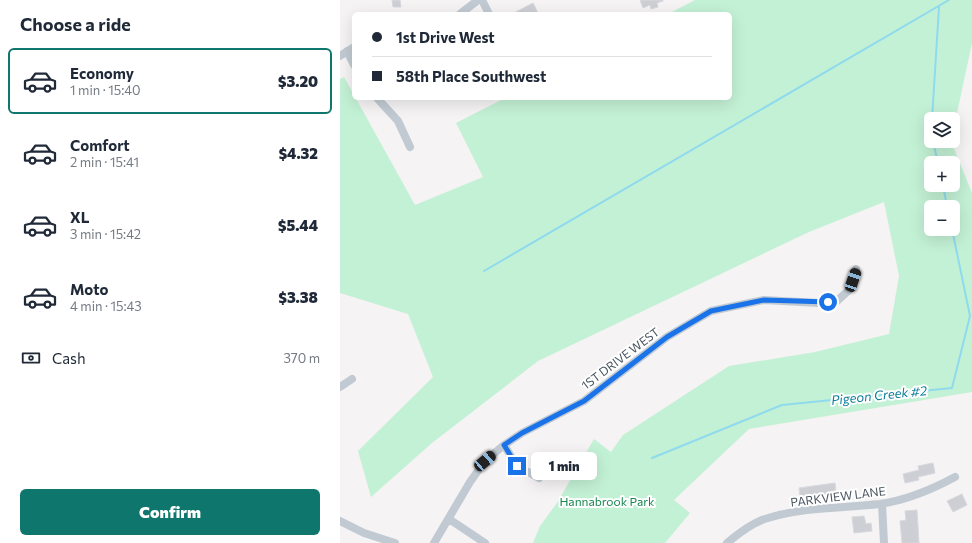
<!DOCTYPE html>
<html lang="en">
<head>
<meta charset="utf-8">
<style>
	body { margin:0; font-family:Commissioner,sans-serif; background:#f6f6f7; color:#1f2937; height:100vh; display:flex; flex-direction:column; font-size:15px; white-space:nowrap }
	* { box-sizing:border-box; margin:0 }
	p { font-size:13px; color:#747a83 }
	.icon { flex:none; width:22px; height:22px; fill:none; stroke:currentColor; stroke-width:2; stroke-linecap:round; stroke-linejoin:round }
	.map { position:relative; flex:1; overflow:hidden }
	.drawer { display:flex; flex-direction:column; background:#fff; width:340px }
	.drawer>* { flex:none }
	.guide { position:absolute; left:12px; top:12px; width:380px; height:88px; border-radius:6px; box-shadow:0 4px 16px #0002; display:grid; align-content:center; height:88px; padding:0 20px; background:#fff }
	.tools { position:absolute; left:584px; top:112px; display:grid; gap:8px }
	.tools a { display:grid; place-items:center; width:36px; height:36px; border-radius:6px; background:#fff; box-shadow:0 4px 16px #0002; font-size:20px }
	.end { position:absolute; width:18px; height:18px; margin:-9px; border:5px solid #1a73e8; background:#fff; box-shadow:0 0 0 2px #fff }
	.from { border-radius:50% }
	.bubble { position:absolute; height:28px; border-radius:6px; background:#fff; box-shadow:0 4px 16px #0002; font-size:13px; font-weight:800; line-height:28px; text-align:center }
	.car { position:absolute; width:12px; height:24px; margin:-12px -6px; border-radius:5px; box-shadow:0 0 3px 1px #0007; background:linear-gradient(#222 24%,#8ab4d8 0 40%,#222 0 76%,#8ab4d8 0 86%,#222 0) }
	.guide b { display:flex; align-items:center; gap:14px; height:38px; font-size:15px }
	.guide b+b { border-top:1px solid #e0e1e3 }
	.guide i { width:10px; height:10px; background:#1f2937 }
	ul { padding:0; list-style:none }
	li { display:flex; align-items:center; gap:12px; height:66px; margin:0 8px 6px; padding:0 12px; border:2px solid transparent; border-radius:6px }
	li div { flex:1 }
	li b { display:block; font-size:15px }
	li em { font-style:normal; font-weight:800 }
	li.selected { border-color:#0f766e }
	li>.icon { width:36px; height:36px; stroke-width:1.5 }
	h2 { padding:0 20px; font-size:18px; line-height:48px }
	.pay { display:flex; align-items:center; gap:10px; height:44px; padding:0 20px; font-size:15px }
	.pay p { margin-inline-start:auto }
	.primary-button { display:flex; gap:8px; margin-top:auto; padding:8px 20px }
	.primary-button a { flex:1; height:46px; border-radius:6px; background:#0f766e; color:#fff; font-size:16px; font-weight:800; line-height:46px; text-align:center }
	main { display:flex; flex:1; min-height:0 }
	.map>svg:first-child { display:block }
	.green { fill:#c3f1d5; fill-rule:evenodd }
	.lines { fill:none; stroke-linecap:round; stroke-linejoin:round }
	.stream { stroke:#90daee; stroke-width:2 }
	.building { fill:#cdcfd5; stroke:#d7d9de }
	.minor { stroke:#c1cad2; stroke-width:8 }
	.route { stroke:#1a73e8; stroke-width:5 }
	.labels { text-anchor:middle; dominant-baseline:central; stroke-width:4; stroke-linejoin:round; paint-order:stroke }
	.street-label { font-size:12px; fill:#4a5661; stroke:#fff }
	.park-label { font-size:12px; fill:#17864f; stroke:#fff }
	.water-label { font-size:13px; font-style:italic; fill:#0c7c9b; stroke:#fff }
</style>
</head>
<body>
<main>
<section class="drawer">
<h2>Choose a ride</h2>
<ul>
<li class="selected"><svg class="icon" aria-label="car" viewBox="0 0 24 24"><path d="M5 17H2v-5l4-1 3-4h7l3 4 3 1v5h-3M9 17h6M6 11h13"/><circle cx="7" cy="17" r="2"/><circle cx="17" cy="17" r="2"/></svg><div><b>Economy</b><p>1 min · 15:40</p></div><em>$3.20</em></li>
<li><svg class="icon" aria-label="car" viewBox="0 0 24 24"><path d="M5 17H2v-5l4-1 3-4h7l3 4 3 1v5h-3M9 17h6M6 11h13"/><circle cx="7" cy="17" r="2"/><circle cx="17" cy="17" r="2"/></svg><div><b>Comfort</b><p>2 min · 15:41</p></div><em>$4.32</em></li>
<li><svg class="icon" aria-label="car" viewBox="0 0 24 24"><path d="M5 17H2v-5l4-1 3-4h7l3 4 3 1v5h-3M9 17h6M6 11h13"/><circle cx="7" cy="17" r="2"/><circle cx="17" cy="17" r="2"/></svg><div><b>XL</b><p>3 min · 15:42</p></div><em>$5.44</em></li>
<li><svg class="icon" aria-label="car" viewBox="0 0 24 24"><path d="M5 17H2v-5l4-1 3-4h7l3 4 3 1v5h-3M9 17h6M6 11h13"/><circle cx="7" cy="17" r="2"/><circle cx="17" cy="17" r="2"/></svg><div><b>Moto</b><p>4 min · 15:43</p></div><em>$3.38</em></li>
</ul>
<div class="pay"><svg class="icon" aria-label="cash" viewBox="0 0 24 24"><path d="M3 7h18v10H3z"/><circle cx="12" cy="12" r="2"/></svg>Cash<p>370 m</p></div>
<div class="primary-button"><a>Confirm</a></div>
</section>
<div class="map">
<svg width="632" height="543" viewBox="0 0 632 543">
	<rect width="100%" height="100%" fill="#f5f3f3"/>
	<path class="green" d="M 355,0 L 632,0 L 632,43 L 613,132 L 613,119 L 591,119 L 591,141 L 611,141 L 632,193 L 632,392 L 409,429 L 334,500 L 350,513 L 325,543 L 193,543 L 200,526 L 217,503 L 254,439 L 271,452 L 283,435 L 389,366 L 475,352 L 549,334 L 559,276 L 544,202 L 469,232 L 198,361 L 92,443 L 31,497 L 18,451 L 93,377 L 68,314 L 0,293 L 0,79 L 4,77 L 75,205 L 143,177 L 116,123 L 165,98 L 390,98 L 390,14 L 328,14 ZM 591,163 L 613,163 L 613,185 L 591,185 ZM 591,207 L 613,207 L 613,229 L 591,229 Z"/>
	<g class="lines">
		<path class="stream" d="M 592,119 L 599,7
			M 593,141 L 598,163
			M 603,185 L 607,207
			M 144,271 L 609,0
			M 312,458 L 442,405 L 612,388 L 630,316 L 612,229"/>
	</g>
	<path class="building" d="M 52,0 L 60,0 L 61,7 L 53,7 Z
		M 300,0 L 323,0 L 323,1 L 317,3 L 318,7 L 311,9 L 310,5 L 303,8 Z
		M 193,3 L 198,13 L 172,14 Z
		M 593,463 L 595,473 L 578,477 L 579,480 L 565,483 L 563,474 L 579,470 L 578,466 Z
		M 495,483 L 496,493 L 460,497 L 459,488 Z
		M 622,494 L 627,505 L 613,512 L 607,501 Z
		M 577,510 L 579,543 L 562,543 L 560,521 L 566,520 L 565,511 Z
		M 524,516 L 526,524 L 531,523 L 532,531 L 514,533 L 512,517 Z"/>
	<g class="lines">
		<path class="minor" d="M 142,0 L 149,14
			M 120,14 L 138,0
			M 7,51 L 14,65
			M 0,56 L 14,47
			M 37,98 L 58,121 L 70,147
			M 0,387 L 12,379
			M 164,445 L 177,466 L 199,478
			M 542,504 L 544,543
			M 109,519 L 145,543
			M 0,521 L 24,533 L 55,543
			M 94,543 L 130,482 L 145,461 L 164,445 L 182,433 L 244,401 L 327,337 L 371,311 L 424,300 L 479,303 L 497,301 L 509,290 L 516,269
			M 387,543 C 399,533 413,522 428,518 C 464,507 503,508 540,504 C 567,500 591,490 615,477"/>
	</g>
	<g class="lines">
		<path class="route" d="M 177,466 L 164,445 L 182,433 L 244,401 L 327,337 L 371,311 L 424,300 L 488,302"/>
	</g>
	<g class="labels">
		<g class="street-label">
			<text transform="translate(280 358) rotate(-37)">1ST DRIVE WEST</text>
			<text transform="translate(498 496) rotate(-7)">PARKVIEW LANE</text>
		</g>
		<g class="park-label">
			<text x="267" y="501">Hannabrook Park</text>
		</g>
		<g class="water-label">
			<text transform="translate(539 395) rotate(-6)">Pigeon Creek #2</text>
		</g>
	</g>
</svg>
<div class="tools">
<a><svg class="icon" aria-label="layers" viewBox="0 0 24 24"><path d="M12 4l9 5-9 5-9-5zM3 14l9 5 9-5"/></svg></a>
<a>+</a>
<a>−</a>
</div>
<i class="end from" style="left:488px;top:302px"></i>
<i class="end" style="left:177px;top:466px"></i>
<div class="bubble" style="left:191px;top:452px;width:66px">1 min</div>
<i class="car" style="left:513px;top:280px;rotate:19deg"></i>
<i class="car" style="left:145px;top:461px;rotate:49deg"></i>
<div class="guide">
<b><i class="from"></i>1st Drive West</b>
<b><i></i>58th Place Southwest</b>
</div>
</div>
</main>
</body>
</html>
